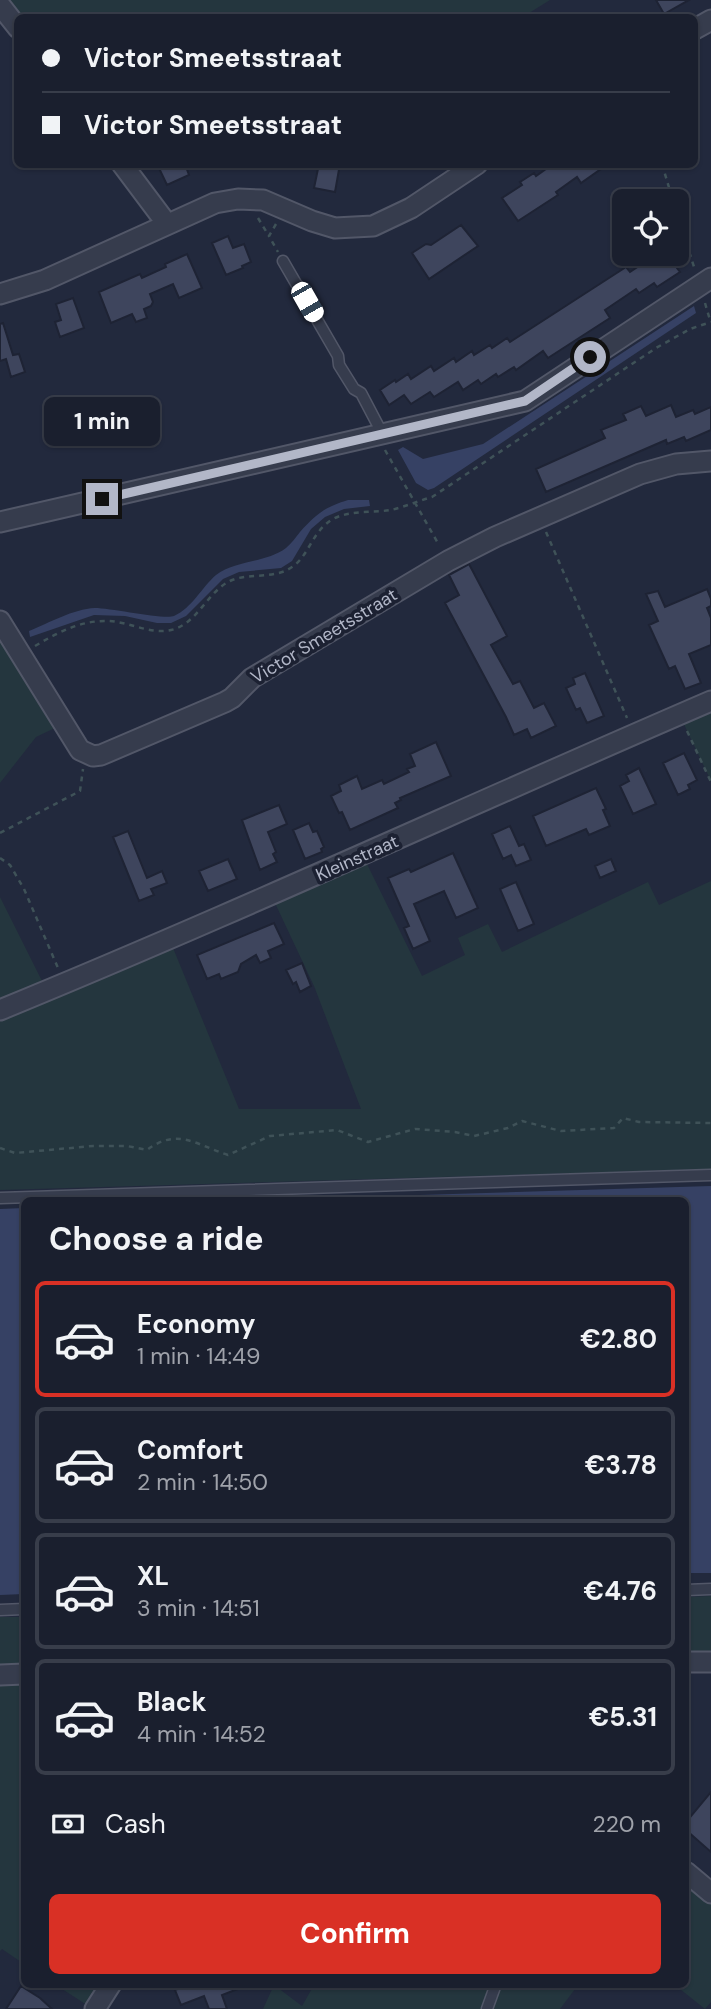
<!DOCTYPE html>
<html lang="en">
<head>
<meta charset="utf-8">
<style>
	body { margin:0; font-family:"DM Sans",sans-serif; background:#272c3a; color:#f1f3f6; height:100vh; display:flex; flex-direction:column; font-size:26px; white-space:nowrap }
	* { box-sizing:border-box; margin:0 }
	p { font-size:23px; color:#9fa2aa }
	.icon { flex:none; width:38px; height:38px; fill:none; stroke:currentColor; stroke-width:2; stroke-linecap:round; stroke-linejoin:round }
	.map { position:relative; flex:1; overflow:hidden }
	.side { position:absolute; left:21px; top:1197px; width:668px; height:791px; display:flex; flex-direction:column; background:#1a1f2e; border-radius:10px; box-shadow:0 2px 5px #0004,0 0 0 2px #383d4a }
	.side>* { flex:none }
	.guide { position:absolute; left:14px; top:14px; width:684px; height:154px; border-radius:10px; box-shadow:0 2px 5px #0004,0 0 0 2px #383d4a; display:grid; align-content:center; height:154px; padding:0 28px; background:#1a1f2e }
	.buttons { position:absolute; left:612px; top:189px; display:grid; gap:14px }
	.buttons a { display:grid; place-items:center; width:77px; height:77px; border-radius:10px; background:#1a1f2e; box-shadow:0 2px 5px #0004,0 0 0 2px #383d4a; font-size:35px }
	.end { position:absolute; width:32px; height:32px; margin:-16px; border:9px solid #b2b7c8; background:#111; box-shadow:0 0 0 4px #111 }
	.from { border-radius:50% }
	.bubble { position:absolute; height:49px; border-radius:10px; background:#1a1f2e; box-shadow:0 2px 5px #0004,0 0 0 2px #383d4a; font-size:23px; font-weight:700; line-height:49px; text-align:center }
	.car { position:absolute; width:21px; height:42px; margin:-21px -10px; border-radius:9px; box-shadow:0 0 5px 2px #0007; background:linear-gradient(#fff 24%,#345 0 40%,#fff 0 76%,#345 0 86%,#fff 0) }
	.guide b { display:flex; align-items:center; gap:24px; height:66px; font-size:26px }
	.guide b+b { border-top:2px solid #383d4a }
	.guide i { width:18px; height:18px; background:#f1f3f6 }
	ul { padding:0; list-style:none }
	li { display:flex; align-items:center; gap:21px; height:116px; margin:0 14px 10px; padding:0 14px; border:4px solid #383d4a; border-radius:10px }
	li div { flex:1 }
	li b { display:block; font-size:26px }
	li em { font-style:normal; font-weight:700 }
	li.active { border-color:#d93025 }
	li>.icon { width:63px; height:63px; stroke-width:1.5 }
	h2 { padding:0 28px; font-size:32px; line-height:84px }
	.pay { display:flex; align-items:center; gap:18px; height:77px; padding:0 28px; font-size:26px }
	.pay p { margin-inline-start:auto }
	.primary-button { display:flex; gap:14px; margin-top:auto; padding:14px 28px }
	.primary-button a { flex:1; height:80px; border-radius:10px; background:#d93025; color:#fff; font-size:28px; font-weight:700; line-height:80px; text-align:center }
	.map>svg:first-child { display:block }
	.green { fill:#24363e }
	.water { fill:#364164 }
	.building { fill:#3e455d; stroke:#1e2334; stroke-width:2 }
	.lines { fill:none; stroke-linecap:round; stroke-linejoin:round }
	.service-casing { stroke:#525768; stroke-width:13 }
	.minor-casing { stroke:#525768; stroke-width:23 }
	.path { stroke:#3f5258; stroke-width:2.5; stroke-dasharray:5 5; stroke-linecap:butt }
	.service { stroke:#363c4d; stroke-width:10 }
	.minor { stroke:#363c4d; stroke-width:19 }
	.route { stroke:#b2b7c8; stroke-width:9 }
	.labels { text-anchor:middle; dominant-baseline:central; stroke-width:7; stroke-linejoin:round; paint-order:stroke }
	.street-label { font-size:18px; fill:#b2b7c8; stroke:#1c2132 }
</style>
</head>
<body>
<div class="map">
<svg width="711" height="2009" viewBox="0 0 711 2009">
	<rect width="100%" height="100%" fill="#22293d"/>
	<path class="green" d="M 3,0 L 550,0 L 521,18 L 18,18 Z
		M 0,636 L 57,727 L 36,737 L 0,783 Z
		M 711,706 L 711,781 L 681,718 Z
		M 366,862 L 422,976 L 465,955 L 458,938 L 488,924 L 502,952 L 648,882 L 659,905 L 711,881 L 711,1169 L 0,1190 L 0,1018 L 171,943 L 239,1109 L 361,1109 L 314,986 L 275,903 Z
		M 0,897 L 43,983 L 0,1001 Z
		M 711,1596 L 711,1653 L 686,1654 L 686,1597 Z
		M 0,1617 L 24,1617 L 24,1666 L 0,1667 Z
		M 24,1680 L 24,1964 L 2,1949 L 0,1951 L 0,1681 Z
		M 686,1868 L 711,1890 L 711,2002 L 705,2009 L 675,1985 L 686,1984 Z
		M 56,1985 L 104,1985 L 90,2007 Z
		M 274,1985 L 302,2006 L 314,1985 L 578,1985 L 560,2009 L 263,2009 Z"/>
	<path class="water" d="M 694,306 L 696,313 L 434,488 L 428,490 L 416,483 L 398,450 L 403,447 L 423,459 L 483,444 Z
		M 348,500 L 369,500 L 370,506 L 344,509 L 325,517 L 311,529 L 292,561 L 281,568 L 239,572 L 223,579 L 186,616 L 171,623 L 157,623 L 125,616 L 94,615 L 30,637 L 29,631 C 49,623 73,609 95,608 C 111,608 165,620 174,616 C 192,608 202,587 216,575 C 236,560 266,563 286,548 C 291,544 296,537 300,532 C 316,514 325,507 348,500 Z
		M 711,1186 L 711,1573 L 686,1573 L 686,1200 L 255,1200 Z
		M 24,1208 L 24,1594 L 0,1595 L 0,1209 Z"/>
	<path class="building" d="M 656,0 L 689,0 L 664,14 Z
		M 157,164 L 185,164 L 189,175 L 167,185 Z
		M 319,164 L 340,164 L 335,192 L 314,188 Z
		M 553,164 L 608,164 L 581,183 L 577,177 L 556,192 L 558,195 L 518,221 L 502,198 L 522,185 L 520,182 L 534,173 L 536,176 Z
		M 461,225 L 478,246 L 429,279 L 412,253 L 426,244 L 431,245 Z
		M 228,236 L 233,248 L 244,244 L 251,262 L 242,266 L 243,268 L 226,275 L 212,243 Z
		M 187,254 L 202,288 L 179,298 L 173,284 L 150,294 L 153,302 L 151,306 L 144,309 L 147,318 L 136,322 L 132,314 L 111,323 L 99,292 L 140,274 L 142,278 L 166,267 L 165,264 Z
		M 663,254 L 674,254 L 681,265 L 677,268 L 680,272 L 657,287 L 654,283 L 639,293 L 636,289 L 605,310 L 610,318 L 548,358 L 543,351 L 516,370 L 514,367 L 498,377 L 496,374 L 481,384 L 478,380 L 463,390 L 458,382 L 434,397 L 430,392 L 411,404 L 404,395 L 389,405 L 380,390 L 395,380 L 396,382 L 408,374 L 411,379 L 431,366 L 434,371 L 454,358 L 456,362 L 472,351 L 474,355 L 490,345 L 492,348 L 507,338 L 510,342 L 626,267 L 630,272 L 645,262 L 647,264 Z
		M 73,298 L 84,328 L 60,337 L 55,322 L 61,320 L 56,304 Z
		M 3,323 L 13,355 L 19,354 L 25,372 L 11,377 L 6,359 L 0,361 L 0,324 Z
		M 671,405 L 676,417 L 693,410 L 695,414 L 711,407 L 711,430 L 686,441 L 684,437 L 667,444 L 666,440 L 546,492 L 536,469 L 605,438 L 601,430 L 626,420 L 623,414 L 641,406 L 646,416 Z
		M 469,564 L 507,636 L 491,645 L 513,684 L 520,681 L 534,708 L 544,703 L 556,726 L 531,738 L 527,729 L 514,735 L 506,717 L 445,603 L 459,595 L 449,575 Z
		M 707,589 L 711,599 L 711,606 L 707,608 L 711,618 L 711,645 L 689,654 L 701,683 L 685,689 L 675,666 L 669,669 L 649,625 L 658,621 L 646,594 L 658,591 L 665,607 Z
		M 585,673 L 604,716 L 587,723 L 580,708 L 576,710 L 566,688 L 575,684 L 573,678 Z
		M 436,742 L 451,776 L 400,798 L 401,800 L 395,803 L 398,808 L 350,830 L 342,812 L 339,813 L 331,796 L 341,791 L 339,785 L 357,776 L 362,789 L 382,780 L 384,784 L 409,772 L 407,769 L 415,766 L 410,754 Z
		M 684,753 L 697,780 L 688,785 L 690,789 L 678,795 L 663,763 Z
		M 639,768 L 656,804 L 633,814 L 620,786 L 629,781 L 626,775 Z
		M 596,788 L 606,809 L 603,810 L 610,826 L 589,835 L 586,829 L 546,846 L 533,816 Z
		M 279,805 L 287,824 L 268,832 L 276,852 L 273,854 L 277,862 L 260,870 L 242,820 Z
		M 309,823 L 313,832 L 317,831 L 324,847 L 321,849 L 322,852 L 305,859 L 293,830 Z
		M 510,826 L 519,846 L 524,844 L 531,860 L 516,866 L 511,855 L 503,859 L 492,834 Z
		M 128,831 L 147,878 L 162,871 L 167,883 L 151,889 L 154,895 L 139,901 L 113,837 Z
		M 453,853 L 478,908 L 456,918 L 444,891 L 414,904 L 430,941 L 413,949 L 404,928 L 409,926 L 388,878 L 409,869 L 411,872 Z
		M 228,859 L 237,879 L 208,891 L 199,871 Z
		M 611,859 L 616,871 L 600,878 L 595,866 Z
		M 516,882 L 534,924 L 518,931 L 500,889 Z
		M 274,923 L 284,944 L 268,951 L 271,958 L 260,963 L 256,955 L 241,964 L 238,972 L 221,979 L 219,974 L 207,979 L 197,955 Z
		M 302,963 L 311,986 L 300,992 L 296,982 L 293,984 L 286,970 Z
		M 711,1792 L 711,1852 L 686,1830 L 686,1822 Z
		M 190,1984 L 248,1984 L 248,1985 L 222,1995 L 227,2009 L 209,2009 L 204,1996 L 181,2005 L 175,1990 Z
		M 21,1986 L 40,1998 L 52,2009 L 6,2009 Z"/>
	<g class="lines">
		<defs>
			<path id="service" d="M 283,261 L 338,356 L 339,365 L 354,389 L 361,393 L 382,433
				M 0,1198 L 711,1175
				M 686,1590 L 711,1589
				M 0,1610 L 24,1609
				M 487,2009 L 496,1984"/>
			<path id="minor" d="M 0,5 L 18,28
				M 695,29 L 711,20
				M 122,164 L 167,224
				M 0,294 L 45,280 L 215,203 L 238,199 L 263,200 L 312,221 L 335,228 L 373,226 L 411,208 L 477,164
				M 0,522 L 525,401 L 711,278
				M 0,621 L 80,750 L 93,756 L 101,755 L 225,702 L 232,698 L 252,678 L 448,561 L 495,537 L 640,474 L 676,464 L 711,461
				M 0,1010 C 239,912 474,803 711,701
				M 686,1662 L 711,1662
				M 0,1675 L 24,1674
				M 686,1872 L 711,1893
				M 95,2009 L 111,1984"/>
		</defs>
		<use href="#service" class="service-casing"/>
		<use href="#minor" class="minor-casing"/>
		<path class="path" d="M 662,164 L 673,201
			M 677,214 L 695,270
			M 258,218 L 269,236
			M 276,224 L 269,236 L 278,252
			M 705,303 L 710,320
			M 385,450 L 439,545
			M 546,532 L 627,718
			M 35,646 C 57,633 79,621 105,621 C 130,620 158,641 183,625 C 201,614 211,590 230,581 C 249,572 274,580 292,567 C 310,555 311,532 333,519 C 350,510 372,513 391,510 C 404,507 418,501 432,497 L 656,348 L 690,329 L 711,322
			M 687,731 L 711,782
			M 0,833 L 80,791 L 83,769
			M 0,858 L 10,865 L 24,889 L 58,968
			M 0,1148 L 15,1153 L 93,1146 L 127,1146 L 147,1150 C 177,1127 197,1145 228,1155 L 270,1136 L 337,1130 L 368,1142 L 415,1129 L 455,1132 L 474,1136 L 508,1128 L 522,1121 L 561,1131 L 614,1128 L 623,1118 L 639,1122 L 711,1123"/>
		<use href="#service" class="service"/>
		<use href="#minor" class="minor"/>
	</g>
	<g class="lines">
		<path class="route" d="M 102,499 L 525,401 L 590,357"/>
	</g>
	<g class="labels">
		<g class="street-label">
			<text transform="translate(324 636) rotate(-31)">Victor Smeetsstraat</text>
			<text transform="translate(357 858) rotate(-24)">Kleinstraat</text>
		</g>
	</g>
</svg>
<div class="buttons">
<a><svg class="icon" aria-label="locate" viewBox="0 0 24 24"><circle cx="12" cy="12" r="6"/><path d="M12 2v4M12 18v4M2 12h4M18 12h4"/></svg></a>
</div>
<i class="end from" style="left:590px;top:357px"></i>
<i class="end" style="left:102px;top:499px"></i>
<div class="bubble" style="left:44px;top:397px;width:116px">1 min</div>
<i class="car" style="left:307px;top:302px;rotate:150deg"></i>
<div class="guide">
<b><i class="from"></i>Victor Smeetsstraat</b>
<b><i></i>Victor Smeetsstraat</b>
</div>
<section class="side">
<h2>Choose a ride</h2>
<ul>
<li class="active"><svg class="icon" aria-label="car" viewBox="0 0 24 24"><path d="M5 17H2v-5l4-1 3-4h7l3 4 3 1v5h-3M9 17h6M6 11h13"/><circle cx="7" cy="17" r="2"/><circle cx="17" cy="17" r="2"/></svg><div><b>Economy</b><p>1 min · 14:49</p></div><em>€2.80</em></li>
<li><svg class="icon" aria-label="car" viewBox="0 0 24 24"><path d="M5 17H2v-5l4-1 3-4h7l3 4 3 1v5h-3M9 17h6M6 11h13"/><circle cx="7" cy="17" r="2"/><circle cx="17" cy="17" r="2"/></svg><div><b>Comfort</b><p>2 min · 14:50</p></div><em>€3.78</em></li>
<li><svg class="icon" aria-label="car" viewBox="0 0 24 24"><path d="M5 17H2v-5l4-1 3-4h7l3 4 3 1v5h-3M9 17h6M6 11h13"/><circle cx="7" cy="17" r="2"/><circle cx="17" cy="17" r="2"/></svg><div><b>XL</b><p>3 min · 14:51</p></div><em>€4.76</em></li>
<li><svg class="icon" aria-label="car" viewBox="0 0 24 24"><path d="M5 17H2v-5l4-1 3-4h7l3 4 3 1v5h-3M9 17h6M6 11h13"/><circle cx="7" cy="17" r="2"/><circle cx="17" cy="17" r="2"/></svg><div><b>Black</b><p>4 min · 14:52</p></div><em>€5.31</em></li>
</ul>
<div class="pay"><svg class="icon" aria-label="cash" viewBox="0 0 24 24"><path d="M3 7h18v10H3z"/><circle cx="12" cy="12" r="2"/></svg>Cash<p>220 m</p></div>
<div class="primary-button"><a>Confirm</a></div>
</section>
</div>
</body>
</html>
